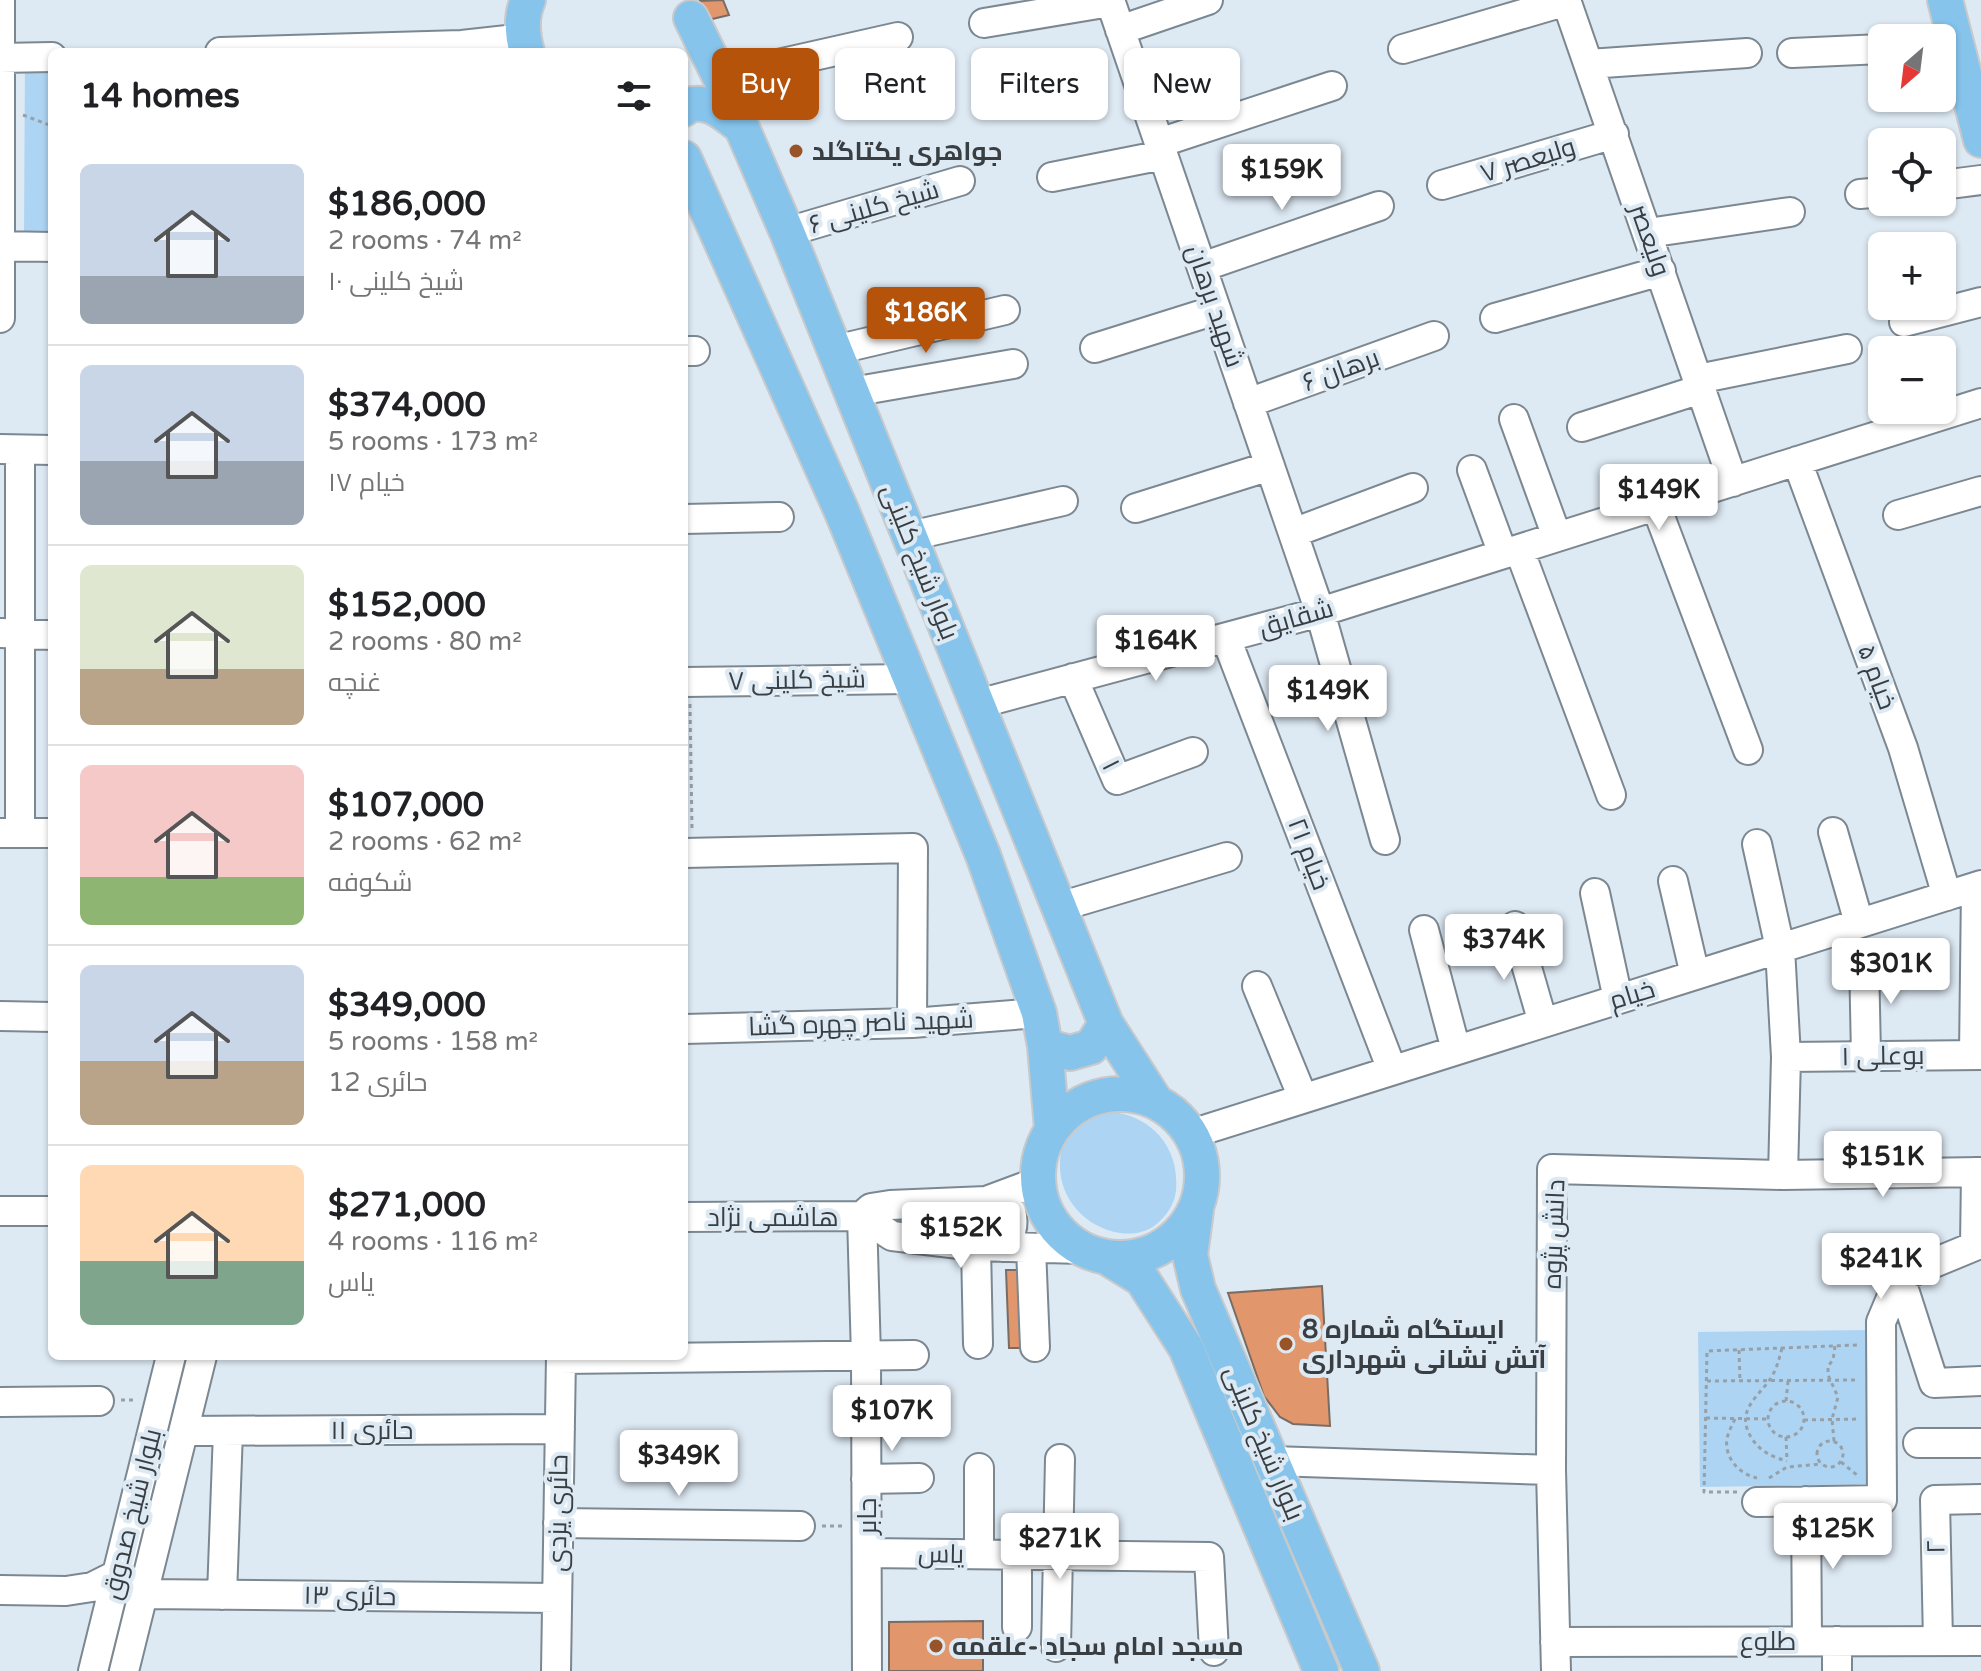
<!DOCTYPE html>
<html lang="en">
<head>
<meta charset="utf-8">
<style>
  body { margin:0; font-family:"Varela Round",Cairo,sans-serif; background:#f6f6f6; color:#202124; height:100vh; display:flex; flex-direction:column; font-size:30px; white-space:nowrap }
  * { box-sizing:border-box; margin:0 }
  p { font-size:26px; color:#757577 }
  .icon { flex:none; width:44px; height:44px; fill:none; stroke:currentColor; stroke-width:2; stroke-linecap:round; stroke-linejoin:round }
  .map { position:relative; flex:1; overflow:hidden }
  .panel { position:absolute; left:48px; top:48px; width:640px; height:1312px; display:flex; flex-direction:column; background:#fff; border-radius:12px; box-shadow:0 2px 6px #0004 }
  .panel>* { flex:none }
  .top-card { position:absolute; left:712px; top:48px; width:760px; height:72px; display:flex; gap:16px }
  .needle { width:52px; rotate:208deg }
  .tools { position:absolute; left:1868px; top:24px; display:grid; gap:16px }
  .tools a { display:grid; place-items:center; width:88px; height:88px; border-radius:12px; background:#fff; box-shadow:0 2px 6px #0004; font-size:40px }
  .price { position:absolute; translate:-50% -68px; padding:0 18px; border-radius:8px; background:#fff; color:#222; font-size:26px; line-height:52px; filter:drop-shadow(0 2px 4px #0008) }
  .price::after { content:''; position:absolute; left:50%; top:48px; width:24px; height:18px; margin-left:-12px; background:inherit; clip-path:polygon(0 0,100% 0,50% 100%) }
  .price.current { background:#b45309; color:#fff }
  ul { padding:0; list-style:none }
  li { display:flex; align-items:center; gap:24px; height:200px; padding:0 32px }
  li+li { border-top:2px solid #e0e0e0 }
  li span { display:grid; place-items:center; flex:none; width:224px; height:160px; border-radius:12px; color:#555 }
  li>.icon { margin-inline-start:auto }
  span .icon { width:96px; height:96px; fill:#fffc; stroke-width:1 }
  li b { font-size:34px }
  h2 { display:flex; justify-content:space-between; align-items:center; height:96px; padding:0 32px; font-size:34px }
  .pill { padding:0 28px; border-radius:12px; background:#fff; box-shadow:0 2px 6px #0004; font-size:28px; line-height:72px }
  .pill.current { background:#b45309; color:#fff }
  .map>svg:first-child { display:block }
  .green { fill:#add4f3 }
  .building { fill:#e2966b; stroke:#786c65; stroke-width:2 }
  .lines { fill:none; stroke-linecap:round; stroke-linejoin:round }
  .minor-casing { stroke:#7c8891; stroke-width:32 }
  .major-casing { stroke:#c8c9ca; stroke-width:38 }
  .path { stroke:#97a0a7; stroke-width:3; stroke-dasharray:4 4; stroke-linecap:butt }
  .minor { stroke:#fff; stroke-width:28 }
  .major { stroke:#86c4ec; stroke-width:34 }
  .poi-dot { fill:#985328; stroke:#dde9f3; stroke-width:3 }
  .labels { text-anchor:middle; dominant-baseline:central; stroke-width:8; stroke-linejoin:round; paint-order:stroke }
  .poi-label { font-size:26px; font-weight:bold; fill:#393e42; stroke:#dde9f3; text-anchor:start }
  .street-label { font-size:26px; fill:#393e42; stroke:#dde9f3 }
</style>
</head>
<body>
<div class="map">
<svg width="1981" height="1671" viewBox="0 0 1981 1671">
  <rect width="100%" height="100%" fill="#dde9f3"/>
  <path class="green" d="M 25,64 L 52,65 L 52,235 L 24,235 Z
    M 1098,1111 C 1145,1110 1180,1142 1176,1190 C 1175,1202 1168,1214 1159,1222 C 1149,1232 1134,1235 1120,1233 C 1084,1227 1058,1197 1060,1161 C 1061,1147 1066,1132 1077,1123 C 1083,1118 1091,1114 1098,1111 Z
    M 880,1216 L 996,1216 L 999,1220 L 991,1226 L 876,1225 Z
    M 1872,1330 L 1875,1484 L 1700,1487 L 1698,1332 Z"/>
  <path class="building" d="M 723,0 L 729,15 L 708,20 L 700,1 Z
    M 1006,1270 L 1021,1270 L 1031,1348 L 1009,1348 Z
    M 1322,1286 L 1330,1426 L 1293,1424 L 1280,1417 L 1264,1396 L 1228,1293 Z
    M 983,1621 L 983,1671 L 889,1671 L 889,1622 Z"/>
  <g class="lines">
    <g class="minor-casing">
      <path id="minor" d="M 1110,0 L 1320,612 L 1385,840
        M 1566,0 L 1733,482
        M 984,23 L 1110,2
        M 1120,30 L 1208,0
        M 1403,49 L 1567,1
        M 220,52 L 462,45 L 523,38 L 518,52
        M 1792,53 L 1882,49
        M 0,58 L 52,57
        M 1589,64 L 1747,53
        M 720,77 L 898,37
        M 1159,143 L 1332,86
        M 1052,177 L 1163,155
        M 1442,185 L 1614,134
        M 1942,185 L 1981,180
        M 1860,194 L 1882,192
        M 787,232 L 960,181
        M 1648,233 L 1790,212
        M 0,246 L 52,247
        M 1202,267 L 1379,206
        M 0,318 L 0,0
        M 1495,318 L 1661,271
        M 1904,322 L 1981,302
        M 1095,348 L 1216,310
        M 835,350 L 1005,310
        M 684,351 L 695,351
        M 1698,379 L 1847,349
        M 852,392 L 1013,364
        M 1248,403 L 1434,336
        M 1514,419 L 1557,537
        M 1582,427 L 1701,389
        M 0,449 L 52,450
        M 1797,461 L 1903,748 L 1947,896
        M 1472,470 L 1503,554
        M 1656,506 L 1748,750
        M 1136,508 L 1270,466
        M 1898,515 L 1981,491
        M 684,519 L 779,517
        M 1293,533 L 1413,488
        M 910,536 L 1063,501
        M 1519,549 L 1611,795
        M 1,633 L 52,635
        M 1226,638 L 1392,1070
        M 1073,678 L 1117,780 L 1193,752
        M 684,682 L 909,679
        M 978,704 L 1320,612 L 1981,403
        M 1833,832 L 1859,923
        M 0,833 L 52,833
        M 20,833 L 20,450
        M 1757,844 L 1780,948 L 1786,1057 L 1783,1175
        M 684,853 L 913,848 L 912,1023
        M 1673,881 L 1695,975
        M 1595,893 L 1618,999
        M 1059,907 L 1227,857
        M 1515,926 L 1543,1023
        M 1424,930 L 1456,1050
        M 1864,958 L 1866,1056
        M 1257,986 L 1303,1098
        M 0,1016 L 52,1017
        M 684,1029 L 912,1023 L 1039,1013
        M 1974,1055 L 1976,887
        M 1786,1057 L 1981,1055
        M 1191,1134 L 1981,885
        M 1976,1172 L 1975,1246 L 1900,1277 L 1934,1383 L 1981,1381
        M 986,1201 L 1011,1211 C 1015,1227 1011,1234 1002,1247
        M 0,1211 L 52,1211
        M 862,1216 L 866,1356 L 867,1671
        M 862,1216 L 892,1236 L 976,1246 L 1082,1249
        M 862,1216 L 871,1208 L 890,1205 L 986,1201 L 1037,1182
        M 684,1217 L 862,1216
        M 976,1246 L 978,1344
        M 1031,1248 L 1035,1347
        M 561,1359 L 914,1355
        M 0,1402 L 99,1401
        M 184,1431 L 560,1429
        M 1918,1443 L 1981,1443
        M 1272,1461 L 1551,1470
        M 979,1468 L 979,1554
        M 866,1479 L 919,1478
        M 1806,1501 L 1807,1641
        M 1757,1502 L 1882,1500 L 1881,1322 L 1900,1277
        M 558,1523 L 800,1526
        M 867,1553 L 1209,1557 L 1214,1651
        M 0,1590 L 66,1591 L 92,1587 L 118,1574
        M 143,1594 L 556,1598
        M 222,1595 L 228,1431
        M 1017,1627 L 1017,1555
        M 1837,1641 L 1837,1671
        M 1938,1641 L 1935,1500 L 1981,1499
        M 1555,1642 L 1981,1641
        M 1056,1647 L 1060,1459
        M 93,1671 L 171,1356
        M 124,1671 L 202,1356
        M 556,1671 L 561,1356
        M 1556,1671 L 1551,1470 L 1552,1169 L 1783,1175 L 1981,1172"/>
    </g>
    <g class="major-casing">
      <path id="major" d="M 1945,0 L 1981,140
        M 691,18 L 720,77 L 787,232 L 1106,1024 L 1156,1102
        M 527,52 C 522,35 521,16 528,0
        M 684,109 L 686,105 C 710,100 721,111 739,125
        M 684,158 L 842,512 L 983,855 L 1039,1013 L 1045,1046 L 1052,1128
        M 1045,1046 L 1070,1053 L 1091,1047 L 1106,1024
        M1038 1176a82 82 0 1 1 164 0a82 82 0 1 1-164 0Z
        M 1196,1210 L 1190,1255 L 1198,1289 L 1362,1671
        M 1108,1258 L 1142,1279 L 1186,1348 L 1321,1671"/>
    </g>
    <path class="path" d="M 23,115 L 52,126
      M 690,704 L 692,829
      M 1782,1348 C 1779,1359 1777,1368 1771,1378 C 1758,1397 1735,1411 1751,1437 C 1759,1451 1772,1457 1787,1461
      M 1739,1350 L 1740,1381
      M 1707,1381 L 1859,1380
      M 121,1400 L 137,1400
      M1768 1419a18 18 0 1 1 36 0a18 18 0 1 1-36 0Z
      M 1786,1401 L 1788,1381
      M 1706,1418 L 1766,1419
      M 1735,1419 C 1732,1425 1729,1431 1727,1438 C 1724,1458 1739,1474 1757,1478
      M 1804,1420 L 1860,1419
      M 1786,1437 L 1787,1461
      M1817 1454a13 13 0 1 1 26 0a13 13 0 1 1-26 0Z
      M 1834,1441 L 1832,1419 L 1838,1397 L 1828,1375 L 1828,1366 L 1833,1360 L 1835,1346
      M 1841,1462 L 1857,1475
      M 1769,1478 L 1787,1467 L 1822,1464
      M 1737,1492 L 1704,1492 L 1707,1351 L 1857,1345
      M 822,1526 L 843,1526"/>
    <use href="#minor" class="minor"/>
    <use href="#major" class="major"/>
  </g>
  <g class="poi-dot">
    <circle cx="796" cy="151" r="8"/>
    <circle cx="1286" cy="1344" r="8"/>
    <circle cx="936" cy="1646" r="8"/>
  </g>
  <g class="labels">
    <g class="poi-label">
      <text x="812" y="151">جواهری یکتاگلد</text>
      <text x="1302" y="1329">ایستگاه شماره 8<tspan x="1302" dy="30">آتش نشانی شهرداری</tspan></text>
      <text x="952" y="1646">مسجد امام سجاد -علقمه</text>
    </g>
    <g class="street-label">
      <text transform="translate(1528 160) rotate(-17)">ولیعصر ۷</text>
      <text transform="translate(874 207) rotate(-16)">شیخ کلینی ۶</text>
      <text transform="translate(1650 240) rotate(71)">ولیعصر</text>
      <text transform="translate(1215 306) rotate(71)">شهید برهان</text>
      <text transform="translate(1341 370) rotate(-20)">برهان ۶</text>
      <text transform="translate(920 562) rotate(68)">بلوار شیخ کلینی</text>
      <text transform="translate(1296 618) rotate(-16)">شقایق</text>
      <text transform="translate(1877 677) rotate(70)">خیام ۵</text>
      <text transform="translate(797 680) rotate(-1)">شیخ کلینی ۷</text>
      <text transform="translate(1111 765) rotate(63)">۱</text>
      <text transform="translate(1309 854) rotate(69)">خیام ۲۱</text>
      <text transform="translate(1632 995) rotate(-17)">خیام</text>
      <text transform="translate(861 1023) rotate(-2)">شهید ناصر چهره گشا</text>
      <text transform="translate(1883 1056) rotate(-1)">۱ بوعلی</text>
      <text x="773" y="1217">هاشمی نژاد</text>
      <text transform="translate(1554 1234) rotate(-88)">دانش پژوه</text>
      <text x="372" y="1430">حائری ۱۱</text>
      <text transform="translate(1264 1443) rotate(67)">بلوار شیخ کلینی</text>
      <text transform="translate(558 1513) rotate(-89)">حائری یزدی</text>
      <text transform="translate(132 1514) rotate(-76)">بلوار شیخ صدوق</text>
      <text transform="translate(867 1516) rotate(-90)">جابر</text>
      <text transform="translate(1936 1547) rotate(-91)">۲</text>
      <text transform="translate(941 1554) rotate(1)">یاس</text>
      <text transform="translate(350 1596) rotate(1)">حائری ۱۳</text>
      <text x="1768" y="1641">طلوع</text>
    </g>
  </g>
</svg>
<div class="tools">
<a><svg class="needle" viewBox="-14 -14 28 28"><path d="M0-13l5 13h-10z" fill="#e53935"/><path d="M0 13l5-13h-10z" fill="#757577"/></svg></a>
<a><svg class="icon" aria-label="locate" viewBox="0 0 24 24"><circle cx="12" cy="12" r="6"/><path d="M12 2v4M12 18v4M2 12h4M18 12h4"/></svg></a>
<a>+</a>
<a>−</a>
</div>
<b class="price" style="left:1282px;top:212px">$159K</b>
<b class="price current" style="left:926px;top:355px">$186K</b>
<b class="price" style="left:1659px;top:532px">$149K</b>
<b class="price" style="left:1156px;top:683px">$164K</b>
<b class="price" style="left:1328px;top:733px">$149K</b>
<b class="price" style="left:1504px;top:982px">$374K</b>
<b class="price" style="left:1891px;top:1006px">$301K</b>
<b class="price" style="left:1883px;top:1199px">$151K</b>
<b class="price" style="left:961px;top:1270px">$152K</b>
<b class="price" style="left:1881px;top:1301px">$241K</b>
<b class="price" style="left:892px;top:1453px">$107K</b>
<b class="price" style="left:679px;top:1498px">$349K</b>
<b class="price" style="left:1833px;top:1571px">$125K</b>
<b class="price" style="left:1060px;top:1581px">$271K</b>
<div class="top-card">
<a class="pill current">Buy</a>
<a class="pill">Rent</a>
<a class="pill">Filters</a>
<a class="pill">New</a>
</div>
<section class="panel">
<h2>14 homes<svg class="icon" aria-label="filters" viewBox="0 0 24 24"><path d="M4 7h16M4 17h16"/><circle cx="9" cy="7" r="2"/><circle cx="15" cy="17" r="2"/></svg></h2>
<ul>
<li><span style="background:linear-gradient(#c9d6e8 70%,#9aa5b1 0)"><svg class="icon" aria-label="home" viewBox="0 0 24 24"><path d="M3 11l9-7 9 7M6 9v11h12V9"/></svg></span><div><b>$186,000</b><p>2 rooms · 74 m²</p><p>شیخ کلینی ۱۰</p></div></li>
<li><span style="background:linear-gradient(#c9d6e8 60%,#9aa5b1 0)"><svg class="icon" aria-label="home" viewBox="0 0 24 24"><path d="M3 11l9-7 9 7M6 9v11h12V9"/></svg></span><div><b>$374,000</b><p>5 rooms · 173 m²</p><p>خیام ۱۷</p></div></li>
<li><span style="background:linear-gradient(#dfe7d0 65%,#b9a48a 0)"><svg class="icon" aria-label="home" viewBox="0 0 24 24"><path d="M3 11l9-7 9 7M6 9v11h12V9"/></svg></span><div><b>$152,000</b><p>2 rooms · 80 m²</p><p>غنچه</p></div></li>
<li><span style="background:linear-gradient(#f6c9c9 70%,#8fb573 0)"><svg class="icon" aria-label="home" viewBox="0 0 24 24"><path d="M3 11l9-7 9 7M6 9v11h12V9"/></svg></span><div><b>$107,000</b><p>2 rooms · 62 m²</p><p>شکوفه</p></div></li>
<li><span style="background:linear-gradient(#c9d6e8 60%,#b9a48a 0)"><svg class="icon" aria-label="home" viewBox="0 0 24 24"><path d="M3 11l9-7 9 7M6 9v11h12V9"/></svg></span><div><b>$349,000</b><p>5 rooms · 158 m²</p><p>حائری 12</p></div></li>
<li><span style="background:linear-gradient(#ffd9b3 60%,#7fa58c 0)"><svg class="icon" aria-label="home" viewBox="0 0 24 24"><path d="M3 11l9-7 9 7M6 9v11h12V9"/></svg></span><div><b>$271,000</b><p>4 rooms · 116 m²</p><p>یاس</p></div></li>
</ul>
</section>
</div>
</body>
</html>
